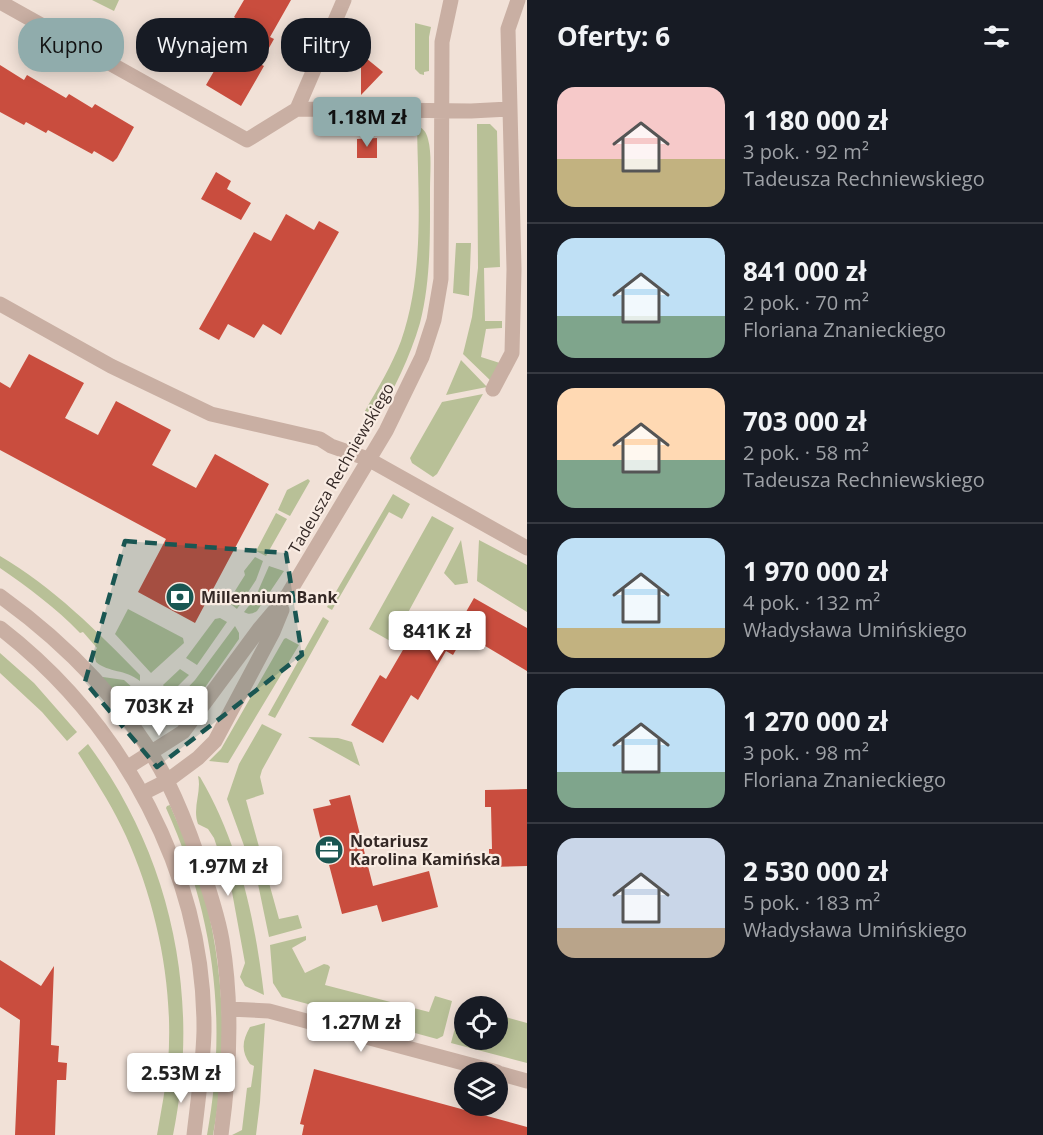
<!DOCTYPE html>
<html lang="pl">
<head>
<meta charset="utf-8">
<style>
  body { margin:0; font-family:"Open Sans",sans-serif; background:#20242c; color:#f1f3f6; height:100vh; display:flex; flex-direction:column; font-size:22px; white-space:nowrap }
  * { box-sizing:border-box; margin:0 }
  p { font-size:20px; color:#9ea1a6 }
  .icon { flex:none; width:33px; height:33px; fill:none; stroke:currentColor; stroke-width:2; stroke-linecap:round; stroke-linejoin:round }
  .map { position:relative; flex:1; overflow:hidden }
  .side { display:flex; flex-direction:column; background:#171b24; width:516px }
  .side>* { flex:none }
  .hud { position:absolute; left:18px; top:18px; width:418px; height:54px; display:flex; gap:12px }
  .tools { position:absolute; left:454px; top:996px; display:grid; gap:12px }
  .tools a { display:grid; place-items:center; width:54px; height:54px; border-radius:50%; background:#171b24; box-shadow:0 3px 15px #0003; font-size:30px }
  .price { position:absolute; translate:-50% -51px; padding:0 14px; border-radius:6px; background:#fff; color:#222; font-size:20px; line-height:39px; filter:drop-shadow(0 2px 3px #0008) }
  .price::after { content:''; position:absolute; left:50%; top:36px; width:18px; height:14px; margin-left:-9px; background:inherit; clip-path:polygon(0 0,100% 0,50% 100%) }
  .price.selected { background:#90acac; color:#111 }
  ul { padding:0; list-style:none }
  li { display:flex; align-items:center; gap:18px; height:150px; padding:0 30px }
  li+li { border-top:2px solid #363941 }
  li span { display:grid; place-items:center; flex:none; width:168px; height:120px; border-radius:18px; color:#555 }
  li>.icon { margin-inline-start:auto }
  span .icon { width:72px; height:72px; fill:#fffc; stroke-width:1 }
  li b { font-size:26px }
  h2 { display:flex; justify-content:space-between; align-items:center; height:72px; padding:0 30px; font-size:26px }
  .pill { padding:0 21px; border-radius:24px; background:#171b24; box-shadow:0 3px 15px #0003; font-size:21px; line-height:54px }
  .pill.selected { background:#90acac; color:#111 }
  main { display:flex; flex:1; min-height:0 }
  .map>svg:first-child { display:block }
  .green { fill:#b8c097 }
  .building { fill:#c94d3e }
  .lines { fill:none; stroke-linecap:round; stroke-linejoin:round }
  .minor { stroke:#c9afa3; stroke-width:15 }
  .marked { fill:#1a5652; fill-opacity:0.2; stroke:#1a5652; stroke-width:4.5; stroke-dasharray:12 8; stroke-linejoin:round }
  .labels { text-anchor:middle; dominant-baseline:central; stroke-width:4.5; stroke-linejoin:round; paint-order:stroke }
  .street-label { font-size:16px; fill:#342825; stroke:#f9ece3 }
  .poi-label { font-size:16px; font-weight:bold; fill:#342825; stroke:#f9ece3; text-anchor:start }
</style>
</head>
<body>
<main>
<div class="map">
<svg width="527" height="1135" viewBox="0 0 527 1135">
  <rect width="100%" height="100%" fill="#f1e1d7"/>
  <path class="green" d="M 92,0 L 119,0 L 114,11 Z
    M 415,23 L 431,27 L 429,37 L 429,71 L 424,72 L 424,75 L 420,74 L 415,69 Z
    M 477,124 L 490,124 L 497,131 L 500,267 L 484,268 L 485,321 L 502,321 L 502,328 L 486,329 L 481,357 L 503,364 L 493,383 L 463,354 L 472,317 L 478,268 Z
    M 417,125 C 423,129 426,131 428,139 C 432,154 430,173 430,189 C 430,234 431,280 420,323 C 410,357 394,390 376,420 L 366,416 L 365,411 C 378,388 392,365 401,341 C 425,272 418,196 417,125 Z
    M 456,243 L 471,243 L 469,296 L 453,293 Z
    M 461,360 L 487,387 L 446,395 Z
    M 483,394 L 437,474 L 433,477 L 412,463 L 410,458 L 442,402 Z
    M 308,479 L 310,481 L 290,516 L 278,510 L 287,490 Z
    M 393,494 L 410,504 L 402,519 L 389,512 L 332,610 L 327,607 Z
    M 276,513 L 287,519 L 266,556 L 256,551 Z
    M 432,516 L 454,528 L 392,642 L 369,629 Z
    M 461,540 L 468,583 L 455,585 L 444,573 Z
    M 479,540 L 527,565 L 527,612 L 477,581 Z
    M 0,556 C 53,587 97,631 140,675 L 140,681 C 125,669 109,673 96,662 L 94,652 L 97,648 L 83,632 L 80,633 C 56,608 29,588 0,568 Z
    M 255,557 L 263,561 L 256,580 L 237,609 L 228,602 L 245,575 L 244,571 Z
    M 269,566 L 284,571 L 257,611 C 252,614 249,615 244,612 L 255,598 Z
    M 128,609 L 183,638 L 184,643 L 151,673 L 115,634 Z
    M 323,617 L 329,621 L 275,718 L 268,715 Z
    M 220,618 L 227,622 L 197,665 L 186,658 L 215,619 Z
    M 235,626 L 239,633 L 239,639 L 185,716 L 175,701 L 195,680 Z
    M 286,638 L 299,645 L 228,763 L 209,761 L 221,749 L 284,639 Z
    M 0,653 L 34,683 L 77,732 L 67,741 L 42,712 L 0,673 Z
    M 180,669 L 189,675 L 170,694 L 163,685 Z
    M 103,677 L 124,680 L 134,689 L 121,699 L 102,679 Z
    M 262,724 L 282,734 L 262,770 L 260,777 L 264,794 L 246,800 L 279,919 L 298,915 L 302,928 L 269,937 L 258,884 L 227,799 L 239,764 Z
    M 308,737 L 338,738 L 352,742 L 360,766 Z
    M 88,744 C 172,857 201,998 173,1135 L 157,1135 C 161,1111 166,1087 168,1063 C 174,987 157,905 126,836 C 113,807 95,780 78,753 Z
    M 198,776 L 200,777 C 239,843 255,919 264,995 L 245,986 L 240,977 L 245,963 L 232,892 L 214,838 L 208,829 L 198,824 C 192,807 202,792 198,776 Z
    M 170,805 C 181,831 193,856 201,882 C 224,964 229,1051 213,1135 L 207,1135 C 228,1020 214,914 166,808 L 167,806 Z
    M 306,936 L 306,940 L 292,948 L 305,973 L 324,964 L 328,965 L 330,967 L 325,985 L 429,1012 L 435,996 L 452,1001 L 443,1036 L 437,1039 L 282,997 L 273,983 L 270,945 Z
    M 461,1005 L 467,1006 L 465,1006 L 465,1040 L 498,1040 L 498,1015 L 527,1023 L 527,1063 L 451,1043 Z
    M 265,1023 L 260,1102 L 256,1135 L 232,1135 L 242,1130 L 247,1088 L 251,1087 L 254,1066 L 250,1064 C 241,1051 242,1041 250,1027 Z"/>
  <path class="building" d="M 244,0 L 291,0 L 270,37 L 274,39 L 260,64 L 264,66 L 241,106 L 206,85 L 217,66 L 213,64 L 238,20 L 234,17 Z
    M 361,54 L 383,72 L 361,95 Z
    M 0,65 L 24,80 L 27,75 L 66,98 L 69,94 L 92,108 L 95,104 L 134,127 L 117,158 L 113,162 L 94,151 L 92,154 L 48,130 L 46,133 L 26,122 L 24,125 L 0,112 Z
    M 377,138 L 377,158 L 357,158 L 357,139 Z
    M 216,172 L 231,181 L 227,189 L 251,203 L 241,220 L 201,199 Z
    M 286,214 L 314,230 L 319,221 L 339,232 L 281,335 L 263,324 L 254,338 L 228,324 L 219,340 L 199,329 L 254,232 L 271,241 Z
    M 29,354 L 84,383 L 65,418 L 98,435 L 116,401 L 171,430 L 152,465 L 196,488 L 215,454 L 269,484 L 195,623 L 138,592 L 166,539 L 0,450 L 0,382 L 10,388 Z
    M 474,598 L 527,628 L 527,671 L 465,634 L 453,655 L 446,651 L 418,700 L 411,695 L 383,743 L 351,725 L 380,675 L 386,679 L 414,631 L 421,635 L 433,616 L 442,621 L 446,616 L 459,624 Z
    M 527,789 L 527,866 L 489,867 L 489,849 L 492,849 L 491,807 L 485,807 L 485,790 Z
    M 350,795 L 373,886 L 429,871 L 438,907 L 382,922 L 377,905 L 342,914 L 328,861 L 326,861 L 313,809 L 331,805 L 329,800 Z
    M 0,960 L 41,986 L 54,966 L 51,1045 L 59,1046 L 58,1062 L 67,1063 L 66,1080 L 57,1080 L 55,1135 L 15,1135 L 20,1020 L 0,1007 Z
    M 314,1069 L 527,1127 L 527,1135 L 302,1135 L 304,1125 L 300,1124 Z"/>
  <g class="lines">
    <path class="minor" d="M 0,2 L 247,140 L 297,109 L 471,111 L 509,109
      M 297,109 L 344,0
      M 0,304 L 111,366 L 211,414 L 320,439 L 331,446 L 368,459 L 527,548
      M 493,389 L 512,353 L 514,269 L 508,29 L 518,0
      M 0,596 C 67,644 129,707 167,781 C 179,805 189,831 198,857 C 207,883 217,912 222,940 C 233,1005 230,1070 221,1135
      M 0,628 C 123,723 205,874 204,1031 C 203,1066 198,1100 194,1135
      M 128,767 L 183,732 L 260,628 L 287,596 L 386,431 L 422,357 L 434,320 L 441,279 L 442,42 L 451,0
      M 143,793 L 167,781 L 198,758 L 215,741 L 273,632 L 282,610
      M 229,1009 L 269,1011 L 497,1072
      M 498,1073 L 527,1081"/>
  </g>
  <path class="marked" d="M 125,541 L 286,553 L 302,655 L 157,767 L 85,682 Z"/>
  <defs>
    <g id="bank-disc" transform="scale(1.5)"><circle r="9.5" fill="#1a5652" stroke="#f9ece3"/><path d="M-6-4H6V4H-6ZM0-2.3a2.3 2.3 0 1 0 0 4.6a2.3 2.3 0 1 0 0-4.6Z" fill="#fff"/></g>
    <g id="office-disc" transform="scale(1.5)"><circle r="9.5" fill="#1a5652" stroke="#f9ece3"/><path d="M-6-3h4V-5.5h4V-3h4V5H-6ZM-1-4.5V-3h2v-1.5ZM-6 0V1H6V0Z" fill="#fff"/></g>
  </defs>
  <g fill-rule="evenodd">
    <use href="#bank-disc" x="180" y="597"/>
    <use href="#office-disc" x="329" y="850"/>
  </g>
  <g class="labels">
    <g class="street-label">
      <text transform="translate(341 468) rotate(-60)">Tadeusza Rechniewskiego</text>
    </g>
    <g class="poi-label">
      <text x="201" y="597">Millennium Bank</text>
      <text x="350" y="841">Notariusz<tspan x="350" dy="18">Karolina Kamińska</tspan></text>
    </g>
  </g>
</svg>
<div class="tools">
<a><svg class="icon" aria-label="locate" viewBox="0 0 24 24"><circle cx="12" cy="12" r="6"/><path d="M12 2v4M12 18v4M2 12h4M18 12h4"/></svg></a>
<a><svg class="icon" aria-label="layers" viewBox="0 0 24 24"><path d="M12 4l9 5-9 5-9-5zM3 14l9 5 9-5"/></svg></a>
</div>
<b class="price selected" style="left:367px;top:148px">1.18M zł</b>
<b class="price" style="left:437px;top:662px">841K zł</b>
<b class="price" style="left:159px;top:737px">703K zł</b>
<b class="price" style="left:228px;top:897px">1.97M zł</b>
<b class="price" style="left:361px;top:1053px">1.27M zł</b>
<b class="price" style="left:181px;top:1104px">2.53M zł</b>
<div class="hud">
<a class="pill selected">Kupno</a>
<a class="pill">Wynajem</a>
<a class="pill">Filtry</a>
</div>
</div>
<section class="side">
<h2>Oferty: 6<svg class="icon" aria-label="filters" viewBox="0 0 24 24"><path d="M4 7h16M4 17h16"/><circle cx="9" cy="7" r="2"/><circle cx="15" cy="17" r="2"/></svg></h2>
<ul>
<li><span style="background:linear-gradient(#f6c9c9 60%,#c2b280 0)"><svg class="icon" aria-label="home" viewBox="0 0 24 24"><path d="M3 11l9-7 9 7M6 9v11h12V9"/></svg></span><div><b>1 180 000 zł</b><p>3 pok. · 92 m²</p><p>Tadeusza Rechniewskiego</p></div></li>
<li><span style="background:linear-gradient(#bfe0f5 65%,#7fa58c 0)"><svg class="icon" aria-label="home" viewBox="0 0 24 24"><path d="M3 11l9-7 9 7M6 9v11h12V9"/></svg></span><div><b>841 000 zł</b><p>2 pok. · 70 m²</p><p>Floriana Znanieckiego</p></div></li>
<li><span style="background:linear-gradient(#ffd9b3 60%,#7fa58c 0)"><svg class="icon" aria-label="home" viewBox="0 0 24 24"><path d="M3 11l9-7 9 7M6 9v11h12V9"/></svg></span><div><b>703 000 zł</b><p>2 pok. · 58 m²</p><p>Tadeusza Rechniewskiego</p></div></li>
<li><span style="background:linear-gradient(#bfe0f5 75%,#c2b280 0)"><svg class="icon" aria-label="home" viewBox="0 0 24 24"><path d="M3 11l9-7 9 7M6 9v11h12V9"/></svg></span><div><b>1 970 000 zł</b><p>4 pok. · 132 m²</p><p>Władysława Umińskiego</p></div></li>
<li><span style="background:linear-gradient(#bfe0f5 70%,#7fa58c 0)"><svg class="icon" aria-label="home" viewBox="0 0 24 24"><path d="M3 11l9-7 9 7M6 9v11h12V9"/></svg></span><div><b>1 270 000 zł</b><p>3 pok. · 98 m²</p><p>Floriana Znanieckiego</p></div></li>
<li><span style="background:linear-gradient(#c9d6e8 75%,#b9a48a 0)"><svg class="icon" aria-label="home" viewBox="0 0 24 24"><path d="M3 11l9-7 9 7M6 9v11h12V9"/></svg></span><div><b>2 530 000 zł</b><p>5 pok. · 183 m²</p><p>Władysława Umińskiego</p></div></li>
</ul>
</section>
</main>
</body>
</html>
